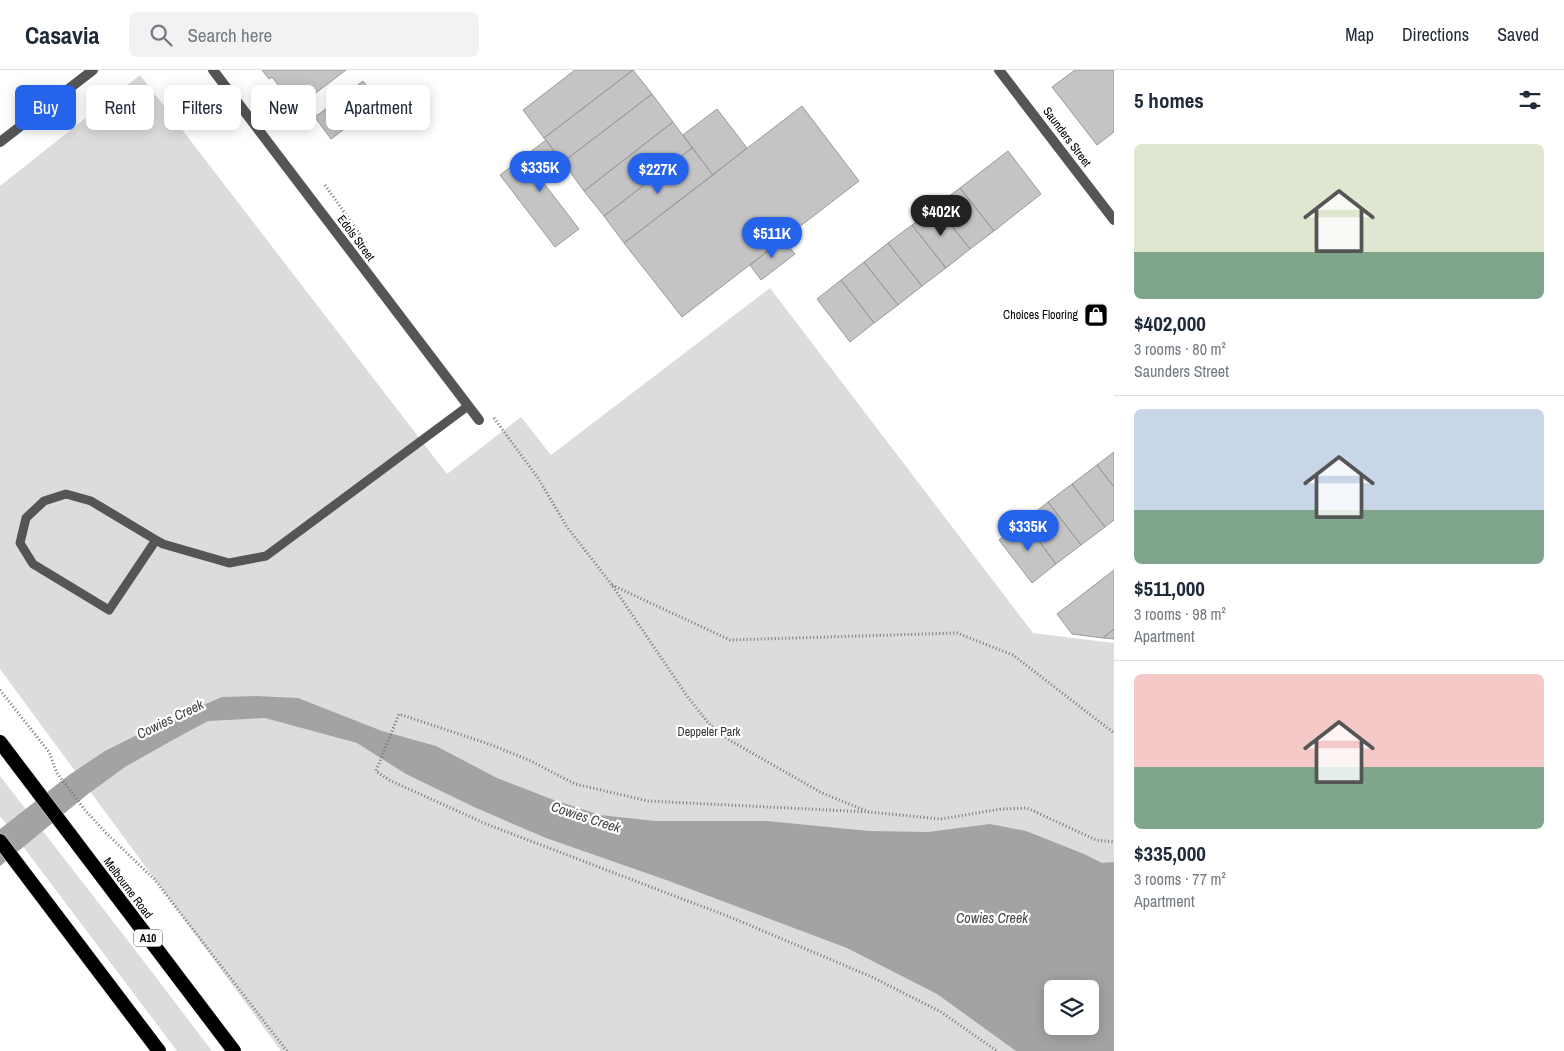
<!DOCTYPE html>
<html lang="en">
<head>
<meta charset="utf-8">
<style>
  body { margin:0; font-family:"Archivo Narrow",sans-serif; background:#f2f2f3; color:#1f2937; height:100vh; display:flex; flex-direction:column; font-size:19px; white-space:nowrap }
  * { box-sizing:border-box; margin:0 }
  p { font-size:16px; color:#747a83 }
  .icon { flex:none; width:28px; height:28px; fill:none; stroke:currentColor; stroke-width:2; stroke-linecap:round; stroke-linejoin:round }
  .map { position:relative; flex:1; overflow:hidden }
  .details { display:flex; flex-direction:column; background:#fff; width:450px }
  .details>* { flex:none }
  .banner { position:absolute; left:15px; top:15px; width:475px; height:45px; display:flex; gap:10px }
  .controls { position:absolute; left:1044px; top:910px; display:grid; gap:10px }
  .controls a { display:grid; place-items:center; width:55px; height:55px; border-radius:8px; background:#fff; box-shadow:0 2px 12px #0003; font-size:25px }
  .price { position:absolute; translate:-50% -42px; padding:0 11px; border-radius:18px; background:#2563eb; color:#fff; font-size:16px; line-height:32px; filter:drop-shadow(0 1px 2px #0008) }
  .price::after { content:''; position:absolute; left:50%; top:30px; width:15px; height:11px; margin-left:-8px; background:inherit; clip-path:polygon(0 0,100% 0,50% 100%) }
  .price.active { background:#222; color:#fff }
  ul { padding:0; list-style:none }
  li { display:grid; align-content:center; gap:10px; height:265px; padding:0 20px }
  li+li { border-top:1px solid #e0e1e3 }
  li span { display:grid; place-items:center; height:155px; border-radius:8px; color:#555 }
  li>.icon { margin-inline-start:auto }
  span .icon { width:90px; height:90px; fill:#fffc; stroke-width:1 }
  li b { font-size:21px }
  h2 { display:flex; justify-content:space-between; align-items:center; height:60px; padding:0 20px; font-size:21px }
  .chip { padding:0 18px; border-radius:8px; background:#fff; box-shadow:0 2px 12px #0003; font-size:18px; line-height:45px }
  .chip.active { background:#2563eb; color:#fff }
  header { display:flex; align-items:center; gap:30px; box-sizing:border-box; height:70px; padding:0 25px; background:#fff; border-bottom:1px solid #e0e1e3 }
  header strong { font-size:24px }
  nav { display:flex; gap:28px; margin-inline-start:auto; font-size:18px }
  .search { width:350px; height:45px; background:#f2f2f3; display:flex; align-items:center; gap:12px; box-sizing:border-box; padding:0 18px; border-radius:8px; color:#747a83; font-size:19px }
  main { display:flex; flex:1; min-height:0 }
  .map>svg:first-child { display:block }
  .green { fill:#dcdcdc; fill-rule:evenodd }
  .water { fill:#a3a3a3; fill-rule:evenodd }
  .building { fill:#c4c4c4; stroke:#999 }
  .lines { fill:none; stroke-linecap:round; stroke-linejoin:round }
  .trunk-casing { stroke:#dbdbdb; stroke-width:15 }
  .path { stroke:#777; stroke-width:3; stroke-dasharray:1 2.5; stroke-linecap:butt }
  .service { stroke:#555; stroke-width:9 }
  .minor { stroke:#555; stroke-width:10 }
  .trunk { stroke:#000; stroke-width:14 }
  .labels { text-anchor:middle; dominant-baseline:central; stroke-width:4.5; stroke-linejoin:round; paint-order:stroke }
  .shield { fill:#fff; stroke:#4c4c4c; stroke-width:1 }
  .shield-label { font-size:11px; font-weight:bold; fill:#000 }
  .street-label { font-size:12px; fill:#000; stroke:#fff }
  .poi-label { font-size:12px; fill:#000; stroke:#fff; text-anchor:end }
  .park-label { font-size:12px; fill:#333; stroke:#fff }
  .water-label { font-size:14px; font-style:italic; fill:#444; stroke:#fff }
</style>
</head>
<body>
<header>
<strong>Casavia</strong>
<div class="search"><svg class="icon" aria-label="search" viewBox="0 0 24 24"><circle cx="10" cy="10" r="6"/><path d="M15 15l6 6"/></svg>Search here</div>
<nav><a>Map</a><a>Directions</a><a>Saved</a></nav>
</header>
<main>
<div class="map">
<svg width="1114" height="981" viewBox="0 0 1114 981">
  <rect width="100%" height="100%" fill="#fff"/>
  <path class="green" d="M 140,5 L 447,404 L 521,347 L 551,385 L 770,218 L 1033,563 L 1114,573 L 1114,981 L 281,981 L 0,599 L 0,116 ZM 1052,919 L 1090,919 L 1090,956 L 1052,956 Z
    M 0,706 L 129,872 L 212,981 L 177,981 L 0,746 Z"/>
  <path class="water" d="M 256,626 L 298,628 L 382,661 L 436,676 L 497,708 L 551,729 L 600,745 L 655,751 L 767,751 L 869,761 L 928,762 L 990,754 L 1026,761 L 1084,784 L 1102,793 L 1114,792 L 1114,981 L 1016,981 L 937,924 L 847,878 L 669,811 L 546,768 L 474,737 L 406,704 L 357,673 L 265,648 L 208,651 L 171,671 L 125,697 L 88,724 L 0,796 L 0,759 L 69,705 L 105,681 L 159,654 L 222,627 ZM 1052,919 L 1090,919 L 1090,956 L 1052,956 Z"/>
  <path class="building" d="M 262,0 L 346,0 L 296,38 L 272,7 L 269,9 Z
    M 575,0 L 633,0 L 544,68 L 523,40 Z
    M 633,0 L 652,24 L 563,92 L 544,68 Z
    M 1075,0 L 1114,0 L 1114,62 L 1097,75 L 1052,17 Z
    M 363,11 L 379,33 L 331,69 L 315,47 Z
    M 652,24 L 673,52 L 584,121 L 563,92 Z
    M 802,36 L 859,111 L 682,247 L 624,173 Z
    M 717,39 L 747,78 L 713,105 L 683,65 Z
    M 673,52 L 692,78 L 604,146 L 584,121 Z
    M 546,70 L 561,90 L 539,107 L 579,159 L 555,177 L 500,105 Z
    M 692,78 L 713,105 L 624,173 L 604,146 Z
    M 1008,81 L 1041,124 L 994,161 L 960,118 Z
    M 960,118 L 994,161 L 970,179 L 936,136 Z
    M 936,136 L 970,179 L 946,198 L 912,155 Z
    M 912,155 L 946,198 L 922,216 L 888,173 Z
    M 783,169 L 795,184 L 761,210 L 750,195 Z
    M 888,173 L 922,216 L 898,235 L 864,192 Z
    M 864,192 L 898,235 L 874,253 L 841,210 Z
    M 841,210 L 874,253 L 850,272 L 817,229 Z
    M 1114,382 L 1114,417 L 1097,395 Z
    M 1097,395 L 1114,417 L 1114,450 L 1105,457 L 1072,414 Z
    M 1072,414 L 1105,457 L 1081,475 L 1048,432 Z
    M 1048,432 L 1081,475 L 1056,494 L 1024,451 Z
    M 1024,451 L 1056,494 L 1032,513 L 999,470 Z
    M 1114,500 L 1114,559 L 1103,568 L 1072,564 L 1057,544 Z
    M 1114,559 L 1114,569 L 1103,568 Z"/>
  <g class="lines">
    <g class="trunk-casing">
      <path id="trunk" d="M 0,672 L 234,981
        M 0,771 L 159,981"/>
    </g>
    <path class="path" d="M 325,115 L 366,173
      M 494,348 L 538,408 L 567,457 L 612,515 L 687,626 L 710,655 L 731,671 L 822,723 L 869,742 L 941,749 L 1001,739 L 1027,738 L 1096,770 L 1114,772
      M 612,515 L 730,570 L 957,563 L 1013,585 L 1114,663
      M 0,620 L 49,682 L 57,703 L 85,740 L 106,763 L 154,809 L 287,981
      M 869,742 L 648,731 L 575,714 L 531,691 L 489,674 L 399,644 L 376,701 L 389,710 L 486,754 L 735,849 L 872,907 L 941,942 L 997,981"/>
    <path class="service" d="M 156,470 L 109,540 L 33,494 L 20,473 L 26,448 L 44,431 L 66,424 L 91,431 L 156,470 L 163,474 L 229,493 L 266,486 L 468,336"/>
    <path class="minor" d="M 213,0 L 479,350
      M 999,0 L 1114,150
      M 0,72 L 93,0"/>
    <use href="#trunk" class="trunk"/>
  </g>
  <defs>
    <g id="shop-square" transform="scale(1.25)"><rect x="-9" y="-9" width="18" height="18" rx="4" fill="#000" stroke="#fff"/><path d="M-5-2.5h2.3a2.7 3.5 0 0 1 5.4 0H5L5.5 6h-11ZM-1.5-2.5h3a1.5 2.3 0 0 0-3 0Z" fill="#fff"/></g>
  </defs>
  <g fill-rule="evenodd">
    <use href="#shop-square" x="1096" y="245"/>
  </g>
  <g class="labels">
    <rect class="shield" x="134" y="859.5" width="28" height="17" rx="4"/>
    <g class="shield-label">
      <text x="148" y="868">A10</text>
    </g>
    <g class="street-label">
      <text transform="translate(1067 67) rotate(53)">Saunders Street</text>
      <text transform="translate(356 168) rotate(53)">Edols Street</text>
      <text transform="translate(128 818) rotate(53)">Melbourne Road</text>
    </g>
    <g class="poi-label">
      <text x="1078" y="245">Choices Flooring</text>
    </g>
    <g class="park-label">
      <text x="709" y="662">Deppeler Park</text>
    </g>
    <g class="water-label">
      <text transform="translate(170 649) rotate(-26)">Cowies Creek</text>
      <text transform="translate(586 747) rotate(18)">Cowies Creek</text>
      <text x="992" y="848">Cowies Creek</text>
    </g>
  </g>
</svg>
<div class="controls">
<a><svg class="icon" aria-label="layers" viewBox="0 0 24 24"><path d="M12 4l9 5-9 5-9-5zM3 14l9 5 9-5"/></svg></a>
</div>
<b class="price" style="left:540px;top:123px">$335K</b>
<b class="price" style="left:658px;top:125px">$227K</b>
<b class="price active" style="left:941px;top:167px">$402K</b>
<b class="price" style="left:772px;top:189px">$511K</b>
<b class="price" style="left:1028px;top:482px">$335K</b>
<div class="banner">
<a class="chip active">Buy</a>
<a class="chip">Rent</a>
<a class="chip">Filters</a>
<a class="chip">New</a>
<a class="chip">Apartment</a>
</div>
</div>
<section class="details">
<h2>5 homes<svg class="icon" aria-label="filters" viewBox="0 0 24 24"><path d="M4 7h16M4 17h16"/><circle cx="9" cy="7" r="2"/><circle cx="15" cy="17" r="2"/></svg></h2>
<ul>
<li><span style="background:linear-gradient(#dfe7d0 70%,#7fa58c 0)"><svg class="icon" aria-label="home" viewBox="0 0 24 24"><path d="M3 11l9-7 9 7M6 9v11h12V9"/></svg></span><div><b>$402,000</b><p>3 rooms · 80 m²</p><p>Saunders Street</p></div></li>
<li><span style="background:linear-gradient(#c9d6e8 65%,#7fa58c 0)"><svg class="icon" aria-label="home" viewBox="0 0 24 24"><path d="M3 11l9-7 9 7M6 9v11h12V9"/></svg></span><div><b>$511,000</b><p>3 rooms · 98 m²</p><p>Apartment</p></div></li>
<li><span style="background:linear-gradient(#f6c9c9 60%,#7fa58c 0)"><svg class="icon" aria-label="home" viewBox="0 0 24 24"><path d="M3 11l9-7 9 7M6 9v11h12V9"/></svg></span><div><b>$335,000</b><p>3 rooms · 77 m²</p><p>Apartment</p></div></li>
</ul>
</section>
</main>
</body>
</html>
